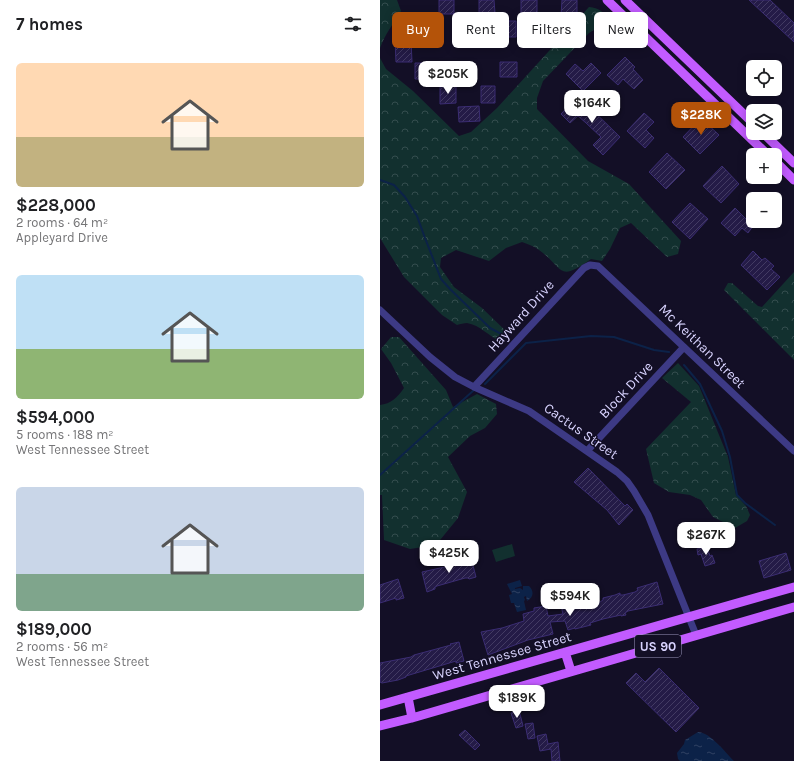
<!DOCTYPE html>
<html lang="en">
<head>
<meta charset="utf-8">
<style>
  body { margin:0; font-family:Karla,sans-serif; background:#f6f6f6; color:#202124; height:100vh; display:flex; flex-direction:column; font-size:15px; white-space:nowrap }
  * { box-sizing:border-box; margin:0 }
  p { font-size:13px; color:#757577 }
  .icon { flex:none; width:22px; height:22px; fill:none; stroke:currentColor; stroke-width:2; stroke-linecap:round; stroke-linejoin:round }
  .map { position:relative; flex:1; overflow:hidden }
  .sheet { display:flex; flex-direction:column; background:#fff; width:380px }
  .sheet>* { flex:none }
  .guide { position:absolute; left:12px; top:12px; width:342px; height:36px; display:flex; gap:8px }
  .tools { position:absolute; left:366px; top:60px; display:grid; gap:8px }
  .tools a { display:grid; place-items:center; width:36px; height:36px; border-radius:6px; background:#fff; box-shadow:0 2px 10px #0003; font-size:20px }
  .price { position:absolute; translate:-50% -34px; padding:0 9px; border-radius:8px; background:#fff; color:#222; font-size:13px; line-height:26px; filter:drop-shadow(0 1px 2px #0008) }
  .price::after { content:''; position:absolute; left:50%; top:24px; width:12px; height:9px; margin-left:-6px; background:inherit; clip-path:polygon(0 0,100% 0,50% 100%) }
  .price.active { background:#b45309; color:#fff }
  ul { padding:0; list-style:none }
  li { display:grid; align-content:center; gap:8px; height:212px; padding:0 16px }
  li span { display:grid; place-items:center; height:124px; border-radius:6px; color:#555 }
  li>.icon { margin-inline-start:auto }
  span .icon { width:72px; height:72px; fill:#fffc; stroke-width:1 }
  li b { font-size:17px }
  h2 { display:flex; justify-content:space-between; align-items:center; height:48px; padding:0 16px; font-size:17px }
  .tag { padding:0 14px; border-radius:6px; background:#fff; box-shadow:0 2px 10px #0003; font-size:14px; line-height:36px }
  .tag.active { background:#b45309; color:#fff }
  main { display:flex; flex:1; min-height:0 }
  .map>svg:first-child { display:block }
  .grass { fill:#12302f }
  .forest { fill:url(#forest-crowns) }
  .water { fill:url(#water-ripples) }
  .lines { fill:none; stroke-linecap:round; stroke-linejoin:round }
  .stream { stroke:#0c2248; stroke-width:2 }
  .building { fill:url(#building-hatch); stroke:#3b2d73 }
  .minor { stroke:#3d3a85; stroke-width:7 }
  .major { stroke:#c25bff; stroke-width:9 }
  .labels { text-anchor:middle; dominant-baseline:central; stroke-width:3; stroke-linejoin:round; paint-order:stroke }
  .shield { fill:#130f26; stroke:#9e99be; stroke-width:1 }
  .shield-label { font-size:13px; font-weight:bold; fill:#d9d4ff }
  .street-label { font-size:14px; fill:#d9d4ff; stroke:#130f26 }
</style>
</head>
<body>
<main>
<section class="sheet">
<h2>7 homes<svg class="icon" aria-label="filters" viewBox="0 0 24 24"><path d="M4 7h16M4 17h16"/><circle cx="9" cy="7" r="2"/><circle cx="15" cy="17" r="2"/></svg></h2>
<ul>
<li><span style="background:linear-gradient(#ffd9b3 60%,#c2b280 0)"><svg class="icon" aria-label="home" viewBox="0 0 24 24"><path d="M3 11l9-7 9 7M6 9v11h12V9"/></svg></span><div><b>$228,000</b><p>2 rooms · 64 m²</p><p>Appleyard Drive</p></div></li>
<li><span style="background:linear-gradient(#bfe0f5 60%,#8fb573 0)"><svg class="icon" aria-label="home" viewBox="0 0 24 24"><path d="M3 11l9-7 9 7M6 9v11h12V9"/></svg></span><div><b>$594,000</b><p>5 rooms · 188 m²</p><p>West Tennessee Street</p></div></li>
<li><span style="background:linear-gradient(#c9d6e8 70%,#7fa58c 0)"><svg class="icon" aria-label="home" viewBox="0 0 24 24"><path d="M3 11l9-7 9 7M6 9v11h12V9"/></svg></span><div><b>$189,000</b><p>2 rooms · 56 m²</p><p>West Tennessee Street</p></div></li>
</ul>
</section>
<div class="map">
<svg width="414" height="761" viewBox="0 0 414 761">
  <defs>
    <pattern id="forest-crowns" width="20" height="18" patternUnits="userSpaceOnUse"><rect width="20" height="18" fill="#12302f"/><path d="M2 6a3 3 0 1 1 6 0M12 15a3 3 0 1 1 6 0" fill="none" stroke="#344d4e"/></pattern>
    <pattern id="water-ripples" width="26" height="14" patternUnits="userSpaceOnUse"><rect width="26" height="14" fill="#0c2248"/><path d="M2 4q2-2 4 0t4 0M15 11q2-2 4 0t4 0" fill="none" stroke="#2f4163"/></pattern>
    <pattern id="building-hatch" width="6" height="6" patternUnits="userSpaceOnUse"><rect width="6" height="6" fill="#241b47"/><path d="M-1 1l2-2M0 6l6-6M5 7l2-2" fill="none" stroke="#433b63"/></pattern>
  </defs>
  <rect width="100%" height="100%" fill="#130f26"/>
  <path class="grass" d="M 132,544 L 135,556 L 116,562 L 112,550 Z"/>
  <path class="forest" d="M 0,0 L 17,0 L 21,11 C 14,23 5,34 0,48 Z
    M 209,7 C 219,8 223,11 228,19 L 226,24 L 220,26 L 209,33 L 163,81 L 157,98 L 157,109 L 208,161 L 249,184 L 301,241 L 298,254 L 287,257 L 251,223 L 240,228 L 230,249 L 222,261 L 211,259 C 177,283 185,269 159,250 C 154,246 147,244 142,242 L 126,248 L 109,261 L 76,250 L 61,258 L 60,267 L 74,287 L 102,308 L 129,334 L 121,342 C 110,337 100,325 87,323 C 84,323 80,324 77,325 L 62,315 L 24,277 L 0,238 L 0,58 L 6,69 L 33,91 L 79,136 L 91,132 L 117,108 Z
    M 414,272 L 414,360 L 344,290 L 348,283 L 352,283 L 378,306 L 382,307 Z
    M 11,337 L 19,337 L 66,390 L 73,407 L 97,394 L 116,404 L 117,414 L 105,428 L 90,436 L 68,457 L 87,492 L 78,518 L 56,545 L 30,549 L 4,540 L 2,495 L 0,495 L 0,405 C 11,404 18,397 24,388 L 11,363 L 1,349 Z
    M 298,363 L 319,386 L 348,457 L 356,495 L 366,506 L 370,515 L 367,521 L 355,528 L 333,517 L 321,500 L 310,495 L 289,492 L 274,483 L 266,449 L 311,402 L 282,378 Z"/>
  <path class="water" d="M 140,580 L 142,586 L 135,588 L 135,589 L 140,588 L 143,590 L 143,586 L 149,586 C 154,591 154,597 147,601 L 146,596 L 144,597 L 145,600 L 144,601 L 146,610 L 137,612 L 134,603 L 131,603 L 129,595 L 132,594 L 127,584 Z
    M 318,732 C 330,732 345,752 354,761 L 300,761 L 298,759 L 297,753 L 304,744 L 305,740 Z"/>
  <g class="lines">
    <path class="stream" d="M 0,180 L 14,185 L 25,197 L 37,216 L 45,238 L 61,279 L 70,289 L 110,328 L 127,337
      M 304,365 L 320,384 L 342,431 L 350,457 L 357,495 L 365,503 L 395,525
      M 105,384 L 146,343 L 211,336 L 234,337 L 274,350 L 289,352
      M 0,475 L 94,390"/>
  </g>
  <path class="building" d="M 59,0 L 74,0 L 74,14 L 59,14 Z
    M 99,0 L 114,0 L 115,13 L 99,13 Z
    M 141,0 L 157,0 L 157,17 L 141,17 Z
    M 182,0 L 197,0 L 197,16 L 181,16 Z
    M 369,0 L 390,0 L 414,23 L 414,42 Z
    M 119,21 L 136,21 L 136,37 L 119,37 Z
    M 34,23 L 51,23 L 51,38 L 35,38 Z
    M 15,40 L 31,40 L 32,62 L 16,62 Z
    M 245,57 L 255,67 L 253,69 L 263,80 L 254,89 L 243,79 L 238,85 L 227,75 Z
    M 120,62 L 137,62 L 137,77 L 120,77 Z
    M 35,63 L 52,63 L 52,79 L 35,79 Z
    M 211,63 L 221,73 L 203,91 L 186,74 L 195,64 L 203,71 Z
    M 76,86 L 76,103 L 60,104 L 60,87 Z
    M 101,86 L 115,86 L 115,103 L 101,103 Z
    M 198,96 L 240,137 L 223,155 L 213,145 L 221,137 L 206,123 L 198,116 L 190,123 L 181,114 Z
    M 99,106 L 100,121 L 79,122 L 78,107 Z
    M 264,113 L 274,122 L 266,130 L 274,138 L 265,148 L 247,131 Z
    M 321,118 L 339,135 L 320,154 L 303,137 Z
    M 287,153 L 305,170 L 286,189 L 269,172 Z
    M 342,166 L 359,184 L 341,203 L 323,186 Z
    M 310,203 L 328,219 L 310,239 L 292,222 Z
    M 355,208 L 373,226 L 368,233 L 362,228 L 355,236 L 341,223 Z
    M 373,251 L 382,260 L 385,258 L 394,266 L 391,269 L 400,277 L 387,290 L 361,265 Z
    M 208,468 L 245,506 L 247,504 L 253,510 L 239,525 L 227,510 L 194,482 Z
    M 327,547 L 330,556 L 332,555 L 335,563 L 325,566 L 321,554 L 318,555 L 317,549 Z
    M 406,553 L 411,570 L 384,578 L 379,561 Z
    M 91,558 L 96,577 L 89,579 L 88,578 L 85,578 L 57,586 L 55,587 L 55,589 L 47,592 L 42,572 L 69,566 Z
    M 18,579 L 24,598 L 16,600 L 16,598 L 0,603 L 0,585 Z
    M 277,582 L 283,604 L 248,611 L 245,613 L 246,615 L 241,616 L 241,615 L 223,619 L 210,623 L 211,625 L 195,629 L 195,628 L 188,630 L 185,621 L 170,622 L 173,634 L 148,640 L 108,655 L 101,632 L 122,628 L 144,621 L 143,614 L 154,611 L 154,608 L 166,606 L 168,616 L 183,614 L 178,594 L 191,590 L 195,606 L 205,604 L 205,605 L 208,605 L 220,602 L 223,600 L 223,598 L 235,595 L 240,593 L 240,595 L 243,595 L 255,592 L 258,590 L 257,588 Z
    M 79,642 L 84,661 L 76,663 L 76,661 L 26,676 L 26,677 L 18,680 L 2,683 L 0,682 L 0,663 L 31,657 L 34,655 L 71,645 L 70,644 Z
    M 279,668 L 319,708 L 296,732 L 246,683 L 256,673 L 265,682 Z
    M 139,710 L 143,726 L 136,728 L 131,713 Z
    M 153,723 L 155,738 L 148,739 L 145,724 Z
    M 85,730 L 100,745 L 95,750 L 79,735 Z
    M 166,734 L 168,744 L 178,742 L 180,761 L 172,761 L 171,749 L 160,751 L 157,736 Z"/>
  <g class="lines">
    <path class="minor" d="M 0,310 L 50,357 L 75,377 L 94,387 L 149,411 L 237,472 L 247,481 L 254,491 L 268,515 L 316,635
      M 94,387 L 204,268 L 210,265 L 218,266 L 414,451
      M 207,451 L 304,347"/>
    <path class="major" d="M 227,0 L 388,155
      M 245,0 L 373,123
      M 383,133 L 414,163
      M 395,161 L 414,180
      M 185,652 L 191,671
      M 28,697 L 32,718
      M 0,705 L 414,587
      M 0,726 L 32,718 L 414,607"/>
  </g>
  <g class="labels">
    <rect class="shield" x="255" y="635" width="46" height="22" rx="3"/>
    <g class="shield-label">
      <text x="278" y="646">US 90</text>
    </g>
    <g class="street-label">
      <text transform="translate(141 316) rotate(-48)">Hayward Drive</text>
      <text transform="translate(322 346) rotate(44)">Mc Keithan Street</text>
      <text transform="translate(246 390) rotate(-47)">Block Drive</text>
      <text transform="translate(201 431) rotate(35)">Cactus Street</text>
      <text transform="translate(122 656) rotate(-16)">West Tennessee Street</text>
    </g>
  </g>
</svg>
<div class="tools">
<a><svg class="icon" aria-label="locate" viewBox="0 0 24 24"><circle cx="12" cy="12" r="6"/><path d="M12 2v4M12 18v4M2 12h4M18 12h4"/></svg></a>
<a><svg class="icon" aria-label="layers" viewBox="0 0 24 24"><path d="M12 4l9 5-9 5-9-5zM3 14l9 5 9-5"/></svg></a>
<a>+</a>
<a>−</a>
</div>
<b class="price" style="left:68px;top:95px">$205K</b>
<b class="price" style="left:212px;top:124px">$164K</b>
<b class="price active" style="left:321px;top:136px">$228K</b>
<b class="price" style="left:326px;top:556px">$267K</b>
<b class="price" style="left:69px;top:574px">$425K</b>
<b class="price" style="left:190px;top:617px">$594K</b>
<b class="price" style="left:137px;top:719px">$189K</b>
<div class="guide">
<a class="tag active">Buy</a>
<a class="tag">Rent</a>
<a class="tag">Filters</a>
<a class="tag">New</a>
</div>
</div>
</main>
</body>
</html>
